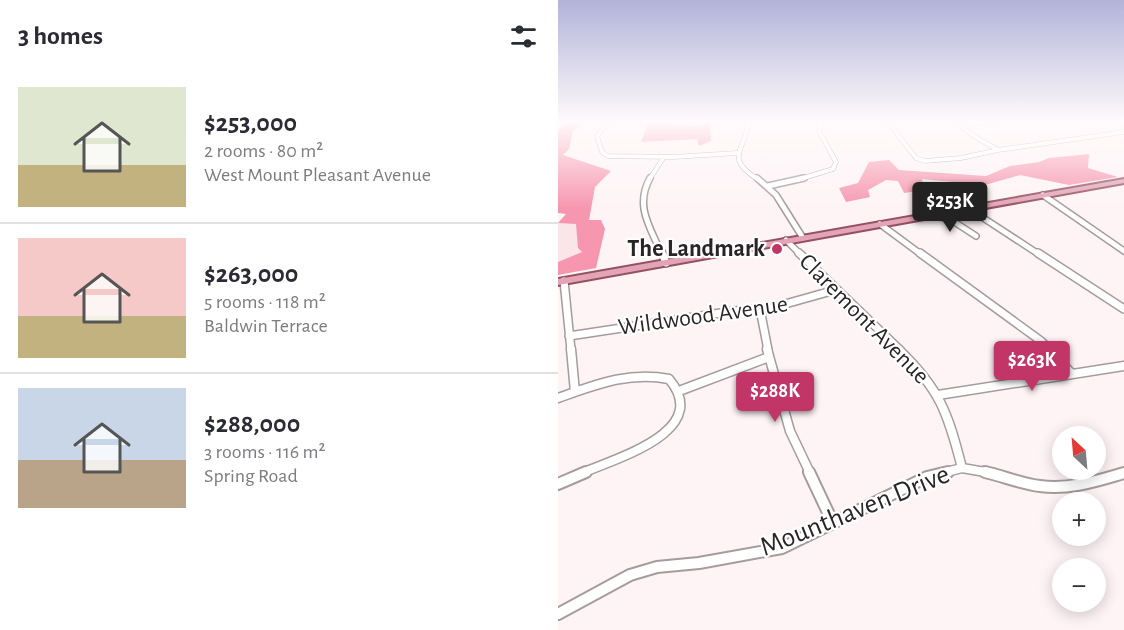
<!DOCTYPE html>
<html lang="en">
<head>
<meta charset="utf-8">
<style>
  body { margin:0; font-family:"Alegreya Sans",sans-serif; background:#f7f7f7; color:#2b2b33; height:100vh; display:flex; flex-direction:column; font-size:22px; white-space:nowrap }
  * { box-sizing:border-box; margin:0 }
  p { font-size:20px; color:#7c7c81 }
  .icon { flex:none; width:33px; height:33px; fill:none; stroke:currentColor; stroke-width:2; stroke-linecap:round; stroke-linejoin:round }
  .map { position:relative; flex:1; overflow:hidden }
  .panel { display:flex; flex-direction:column; background:#fff; width:558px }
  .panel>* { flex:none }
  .needle { width:39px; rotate:334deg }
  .buttons { position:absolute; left:494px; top:426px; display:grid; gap:12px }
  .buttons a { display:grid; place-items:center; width:54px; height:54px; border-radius:50%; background:#fff; box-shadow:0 3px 15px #0003; font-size:30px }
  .price { position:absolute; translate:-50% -51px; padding:0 14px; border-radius:6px; background:#c23567; color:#fff; font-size:20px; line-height:39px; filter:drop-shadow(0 2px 3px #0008) }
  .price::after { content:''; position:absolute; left:50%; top:36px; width:18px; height:14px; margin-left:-9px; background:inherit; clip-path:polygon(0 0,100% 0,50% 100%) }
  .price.current { background:#222; color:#fff }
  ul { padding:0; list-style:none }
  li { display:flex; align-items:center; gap:18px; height:150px; padding:0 18px }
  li+li { border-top:2px solid #e1e1e2 }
  li span { display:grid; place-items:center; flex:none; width:168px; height:120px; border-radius:0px; color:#555 }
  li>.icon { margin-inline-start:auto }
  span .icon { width:72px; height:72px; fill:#fffc; stroke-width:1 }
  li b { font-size:26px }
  h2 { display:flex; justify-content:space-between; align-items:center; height:72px; padding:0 18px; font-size:26px }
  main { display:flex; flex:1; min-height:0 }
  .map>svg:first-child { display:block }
  .built { fill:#fae5e9 }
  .forest { fill:#f697af }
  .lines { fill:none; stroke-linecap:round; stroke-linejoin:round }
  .street-far4-casing { stroke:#a69b9d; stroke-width:5 }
  .street-far3-casing { stroke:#a69b9d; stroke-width:8 }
  .street-far2-casing { stroke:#a69b9d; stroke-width:10 }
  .street-far1-casing { stroke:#a69b9d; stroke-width:11 }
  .street-casing { stroke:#a69b9d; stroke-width:14 }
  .primary-casing { stroke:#955164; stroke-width:4 }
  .street-far4 { stroke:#fff; stroke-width:4 }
  .street-far3 { stroke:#fff; stroke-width:5 }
  .street-far2 { stroke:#fff; stroke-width:7 }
  .street-far1 { stroke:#fff; stroke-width:8 }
  .street { stroke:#fff; stroke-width:10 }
  .primary { fill:#e2a4b6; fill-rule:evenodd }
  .poi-dot { fill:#c23567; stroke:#fff; stroke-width:2 }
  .labels { text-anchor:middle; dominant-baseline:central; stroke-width:4.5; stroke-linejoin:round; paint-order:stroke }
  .poi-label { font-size:24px; font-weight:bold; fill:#292526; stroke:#fff; text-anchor:end }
  .street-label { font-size:24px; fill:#292526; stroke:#fff }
  .near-street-label { font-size:28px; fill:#292526; stroke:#fff }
</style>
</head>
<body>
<main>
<section class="panel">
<h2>3 homes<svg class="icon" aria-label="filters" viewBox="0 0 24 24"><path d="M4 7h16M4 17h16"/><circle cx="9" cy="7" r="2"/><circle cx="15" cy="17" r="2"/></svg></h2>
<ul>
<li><span style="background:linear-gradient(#dfe7d0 65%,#c2b280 0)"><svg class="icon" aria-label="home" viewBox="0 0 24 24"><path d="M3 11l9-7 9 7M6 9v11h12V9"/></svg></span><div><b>$253,000</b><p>2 rooms · 80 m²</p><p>West Mount Pleasant Avenue</p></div></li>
<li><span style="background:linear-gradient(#f6c9c9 65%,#c2b280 0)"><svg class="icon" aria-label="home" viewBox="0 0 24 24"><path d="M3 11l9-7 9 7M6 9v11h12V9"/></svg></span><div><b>$263,000</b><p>5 rooms · 118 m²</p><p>Baldwin Terrace</p></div></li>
<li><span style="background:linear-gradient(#c9d6e8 60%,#b9a48a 0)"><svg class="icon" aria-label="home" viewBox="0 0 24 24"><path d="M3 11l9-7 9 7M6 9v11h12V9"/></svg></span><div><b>$288,000</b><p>3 rooms · 116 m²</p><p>Spring Road</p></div></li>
</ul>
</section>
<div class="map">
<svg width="566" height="630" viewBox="0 0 566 630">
  <rect width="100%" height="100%" fill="#fef4f6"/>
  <path class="built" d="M 0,223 L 19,223 L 20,247 L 24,252 L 0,262 Z"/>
  <path class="forest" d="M 10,121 L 27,121 L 15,131 L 11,149 L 5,155 L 53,171 L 37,187 L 31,220 L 43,220 L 47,229 L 38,268 L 0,275 L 0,262 L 24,252 L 20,248 L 18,224 L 0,223 L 8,214 L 0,213 L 0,131 L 4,126 L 15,123 Z
    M 91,121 C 113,121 128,132 152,122 L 153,141 L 141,146 L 139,139 L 83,142 Z
    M 531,154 L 530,168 L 560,177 L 511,185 L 462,175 L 427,185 L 364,179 L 367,190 L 346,193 L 340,181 L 328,180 L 310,190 L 312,197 L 288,202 L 281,188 L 300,183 L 311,162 L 331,160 L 341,170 L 428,176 L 452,166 L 481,162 L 491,158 Z"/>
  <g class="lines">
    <g class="street-far4-casing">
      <path id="street-far4" d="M 52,121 L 39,136 L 44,152 L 50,156 L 115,157 L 179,153
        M 191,121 C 187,151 165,158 201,180
        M 329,121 L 358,158 L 367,161 L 403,158 L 440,150 L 566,132
        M 398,121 L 414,135 L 440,150
        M 403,125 L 440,121
        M 91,180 L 106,157
        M 239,180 L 275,169 L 278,162 L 261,131 L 264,121"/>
    </g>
    <g class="street-far3-casing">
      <path id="street-far3" d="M 92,178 C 76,207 93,228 104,255
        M 199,178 L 218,195 L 245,238
        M 210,186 L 246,178
        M 485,195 L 566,251
        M 410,208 L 482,255
        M 376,214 L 398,223 L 418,236
        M 322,224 L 364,255
        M 228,240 L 243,255"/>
    </g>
    <g class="street-far2-casing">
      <path id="street-far2" d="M 104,253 L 108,263
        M 241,253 L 342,350
        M 362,253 L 483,341 L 492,350
        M 480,253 L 566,309
        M 6,281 L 13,350
        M 202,309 L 210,350
        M 11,336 L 176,311 L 213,308 L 277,290"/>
    </g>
    <g class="street-far1-casing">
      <path id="street-far1" d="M 13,349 L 17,392
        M 209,349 L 232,431 L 252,473
        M 340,349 C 382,389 390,413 404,468
        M 490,349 L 513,373
        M 121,391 L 211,357
        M 380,395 L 566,366
        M 0,398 C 37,385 71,371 111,379 C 155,431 59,458 24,473
        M 384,473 L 404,468 L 433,473"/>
    </g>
    <g class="street-casing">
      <path id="street" d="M 251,472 L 275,523
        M 427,472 C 445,476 464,484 482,486 C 512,490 538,481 566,473
        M 0,484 L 28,472
        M 0,614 L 72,575 L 99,567 L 141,563 L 224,548 L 369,477 L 390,472"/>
    </g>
    <g class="primary-casing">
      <path id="primary" d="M 566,179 L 566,183 L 0,285 L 0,279 Z"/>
    </g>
    <use href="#street-far4" class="street-far4"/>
    <use href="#street-far3" class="street-far3"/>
    <use href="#street-far2" class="street-far2"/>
    <use href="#street-far1" class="street-far1"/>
    <use href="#street" class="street"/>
    <use href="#primary" class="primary"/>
  </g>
  <linearGradient id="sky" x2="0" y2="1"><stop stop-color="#b1b3d9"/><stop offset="0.58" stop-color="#fffafb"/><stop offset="1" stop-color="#fffafb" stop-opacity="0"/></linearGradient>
  <rect width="566" height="209" fill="url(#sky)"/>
  <circle class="poi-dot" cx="219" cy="249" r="6"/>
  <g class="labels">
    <g class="poi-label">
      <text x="207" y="249">The Landmark</text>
    </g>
    <g class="street-label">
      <text transform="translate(145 316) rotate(-8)">Wildwood Avenue</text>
      <text transform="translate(306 319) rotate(45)">Claremont Avenue</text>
    </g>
    <g class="near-street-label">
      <text transform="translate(297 511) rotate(-22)">Mounthaven Drive</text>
    </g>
  </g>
</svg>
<div class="buttons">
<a><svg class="needle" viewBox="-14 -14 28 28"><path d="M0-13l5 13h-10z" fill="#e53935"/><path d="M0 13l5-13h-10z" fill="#7c7c81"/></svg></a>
<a>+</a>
<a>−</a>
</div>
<b class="price current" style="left:392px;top:233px">$253K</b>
<b class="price" style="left:474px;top:392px">$263K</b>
<b class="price" style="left:217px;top:423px">$288K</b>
</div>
</main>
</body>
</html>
